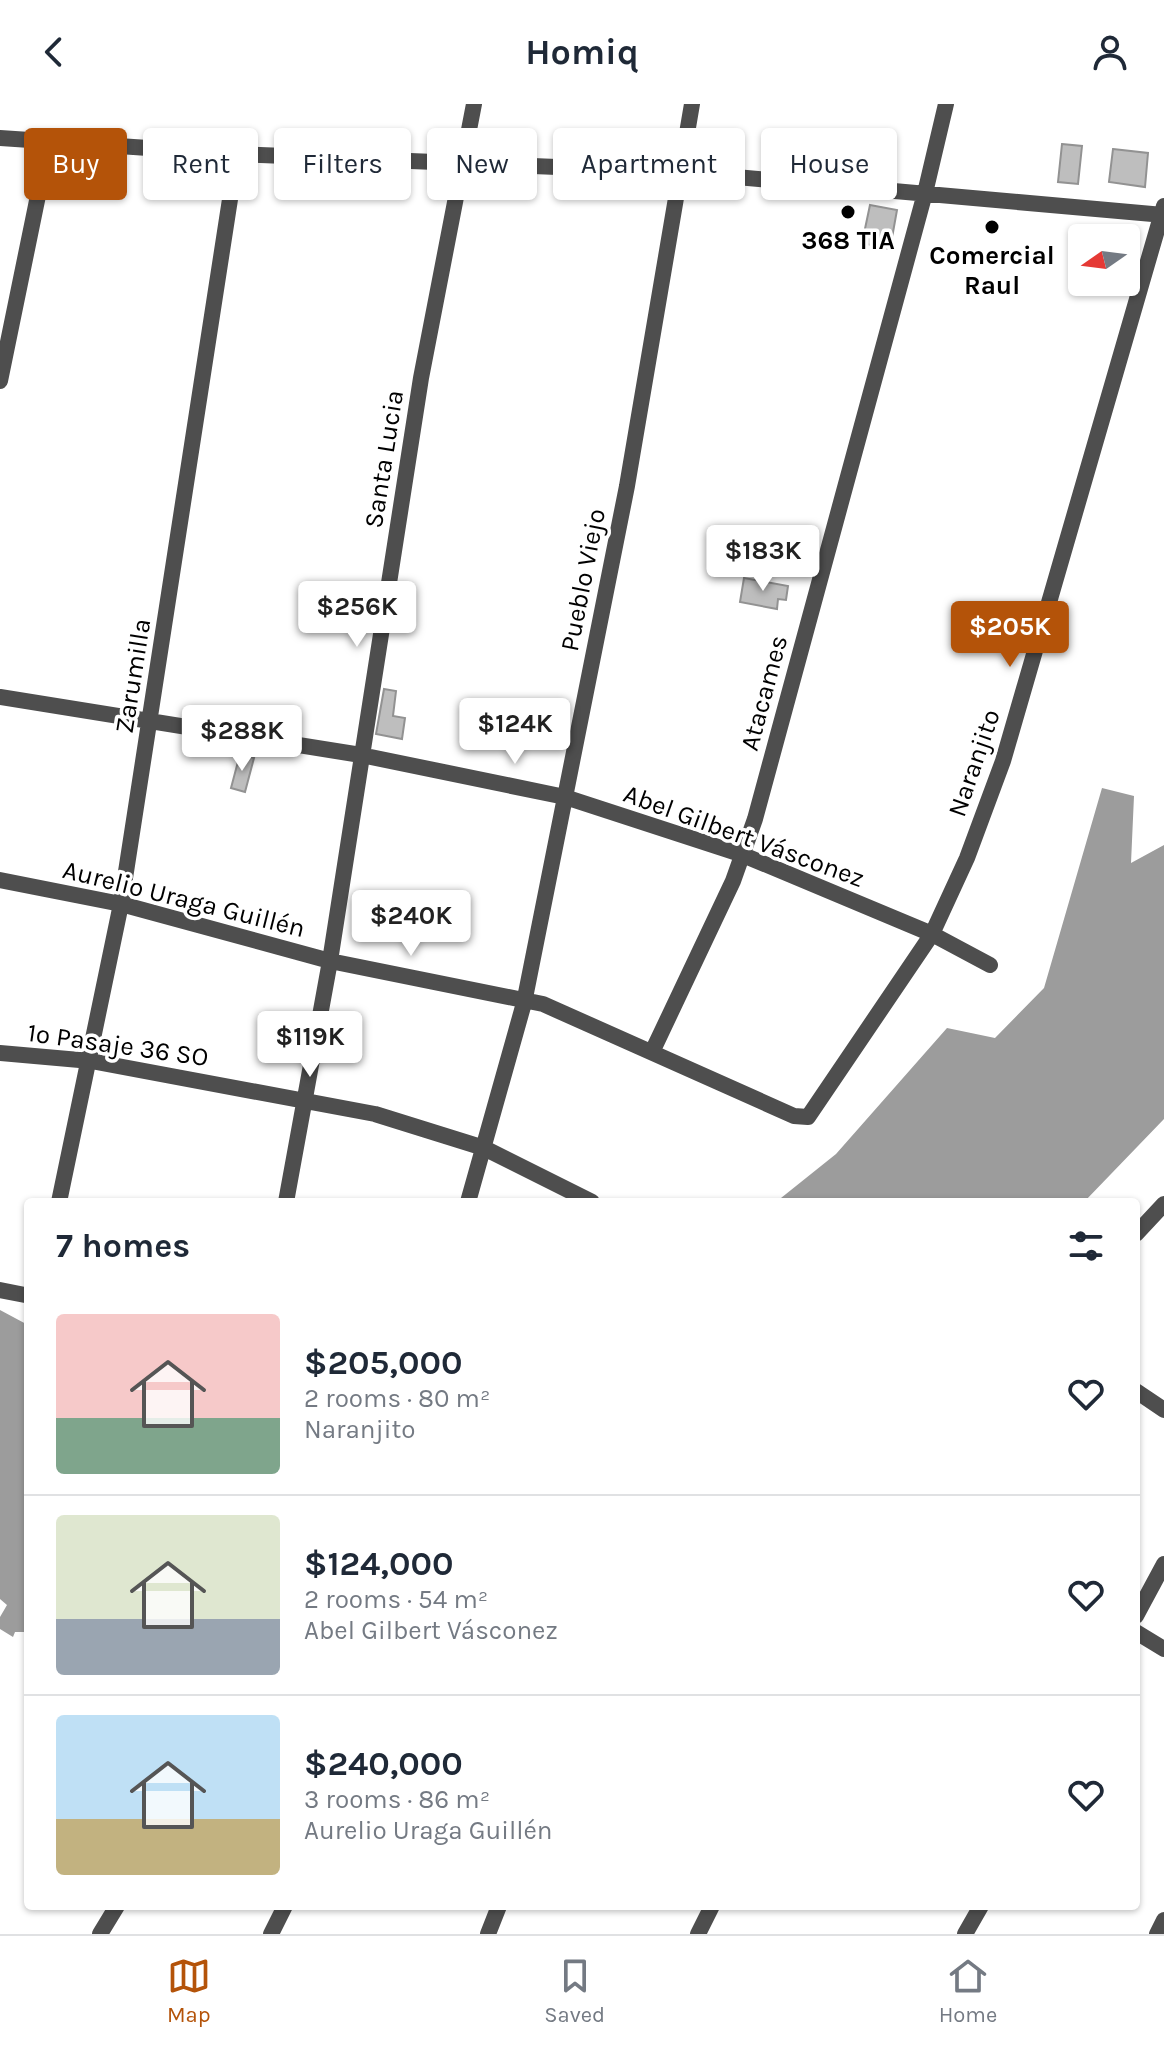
<!DOCTYPE html>
<html lang="en">
<head>
<meta charset="utf-8">
<style>
  body { margin:0; font-family:Karla,sans-serif; background:#f6f6f7; color:#1f2937; height:100vh; display:flex; flex-direction:column; font-size:30px; white-space:nowrap }
  * { box-sizing:border-box; margin:0 }
  p { font-size:26px; color:#747a83 }
  .icon { flex:none; width:44px; height:44px; fill:none; stroke:currentColor; stroke-width:2; stroke-linecap:round; stroke-linejoin:round }
  .map { position:relative; flex:1; overflow:hidden }
  .panel { position:absolute; left:24px; top:1094px; width:1116px; height:712px; display:flex; flex-direction:column; background:#fff; border-radius:8px; box-shadow:0 2px 6px #0004 }
  .panel>* { flex:none }
  .top-card { position:absolute; left:24px; top:24px; width:1116px; height:72px; display:flex; gap:16px }
  .needle { width:52px; rotate:256deg }
  .controls { position:absolute; left:1068px; top:120px; display:grid; gap:16px }
  .controls a { display:grid; place-items:center; width:72px; height:72px; border-radius:8px; background:#fff; box-shadow:0 2px 6px #0004; font-size:40px }
  .price { position:absolute; translate:-50% -68px; padding:0 18px; border-radius:8px; background:#fff; color:#222; font-size:26px; line-height:52px; filter:drop-shadow(0 2px 4px #0008) }
  .price::after { content:''; position:absolute; left:50%; top:48px; width:24px; height:18px; margin-left:-12px; background:inherit; clip-path:polygon(0 0,100% 0,50% 100%) }
  .price.on { background:#b45309; color:#fff }
  ul { padding:0; list-style:none }
  li { display:flex; align-items:center; gap:24px; height:200px; padding:0 32px }
  li+li { border-top:2px solid #e0e1e3 }
  li span { display:grid; place-items:center; flex:none; width:224px; height:160px; border-radius:8px; color:#555 }
  li>.icon { margin-inline-start:auto }
  span .icon { width:96px; height:96px; fill:#fffc; stroke-width:1 }
  li b { font-size:34px }
  h2 { display:flex; justify-content:space-between; align-items:center; height:96px; padding:0 32px; font-size:34px }
  .chip { padding:0 28px; border-radius:8px; background:#fff; box-shadow:0 2px 6px #0004; font-size:28px; line-height:72px }
  .chip.on { background:#b45309; color:#fff }
  header { display:flex; justify-content:space-between; align-items:center; height:104px; padding:0 32px; background:#fff; font-size:36px; font-weight:700 }
  .tabs { display:flex; justify-content:space-around; align-items:center; height:112px; border-top:2px solid #e0e1e3; background:#fff; font-size:22px; color:#747a83 }
  .tabs a { display:grid; justify-items:center; gap:4px }
  .tabs .on { color:#b45309 }
  .map>svg:first-child { display:block }
  .water { fill:#9c9c9c }
  .building { fill:#bebebe; stroke:#929292; stroke-width:2 }
  .lines { fill:none; stroke-linecap:round; stroke-linejoin:round }
  .minor { stroke:#4e4e4e; stroke-width:16 }
  .poi-dot { fill:#000; stroke:#fff; stroke-width:3 }
  .labels { text-anchor:middle; dominant-baseline:central; stroke-width:7; stroke-linejoin:round; paint-order:stroke }
  .poi-label { font-size:26px; font-weight:bold; fill:#000; stroke:#fff }
  .street-label { font-size:26px; fill:#000; stroke:#fff }
</style>
</head>
<body>
<header><svg class="icon" aria-label="back" viewBox="0 0 24 24"><path d="M15 5l-7 7 7 7"/></svg>Homiq<svg class="icon" aria-label="person" viewBox="0 0 24 24"><circle cx="12" cy="8" r="4"/><path d="M4 21q1-7 8-7t8 7"/></svg></header>
<div class="map">
<svg width="1164" height="1830" viewBox="0 0 1164 1830">
  <rect width="100%" height="100%" fill="#fff"/>
  <path class="water" d="M 1102,684 L 1134,692 L 1131,759 L 1164,741 L 1164,1015 L 1084,1098 L 776,1098 L 836,1050 L 947,924 L 995,934 L 1044,884 Z
    M 0,1206 L 28,1221 L 28,1528 L 15,1528 L 13,1533 L 0,1525 L 0,1513 L 7,1501 L 0,1495 Z"/>
  <path class="building" d="M 1062,40 L 1082,42 L 1078,80 L 1058,78 Z
    M 1113,45 L 1148,49 L 1145,83 L 1109,78 Z
    M 870,101 L 897,106 L 890,145 L 862,139 Z
    M 744,474 L 788,482 L 786,496 L 778,495 L 777,505 L 740,498 Z
    M 384,585 L 396,587 L 393,612 L 405,614 L 402,635 L 376,630 Z
    M 240,650 L 254,654 L 245,688 L 231,684 Z"/>
  <g class="lines">
    <path class="minor" d="M 0,34 L 237,50 L 680,68 L 1164,111
      M 0,277 L 49,38
      M 0,593 L 361,651 L 565,693 L 743,751 L 932,830 L 990,861
      M 0,776 L 121,800 L 330,857 L 543,900 L 794,1012 L 808,1013 L 932,830 L 967,754 L 1003,657 L 1164,102
      M 653,946 L 733,777 L 755,715 L 925,89 L 946,0
      M 0,949 L 91,957 L 375,1010 L 484,1044 L 592,1098
      M 59,1098 L 121,800 L 237,50
      M 286,1098 L 330,857 L 421,274 L 474,0
      M 468,1098 L 524,899 L 627,382 L 692,0
      M 1136,1130 L 1164,1100
      M 0,1186 L 25,1191
      M 1136,1287 L 1164,1306
      M 1136,1512 L 1164,1460
      M 1136,1528 L 1164,1545
      M 100,1830 L 117,1802
      M 271,1830 L 285,1802
      M 488,1830 L 499,1802
      M 698,1830 L 712,1802
      M 965,1830 L 981,1802
      M 1157,1830 L 1164,1816"/>
  </g>
  <g class="poi-dot">
    <circle cx="848" cy="108" r="8"/>
    <circle cx="992" cy="123" r="8"/>
  </g>
  <g class="labels">
    <g class="poi-label">
      <text x="848" y="136">368 TIA</text>
      <text x="992" y="151">Comercial<tspan x="992" dy="30">Raul</tspan></text>
    </g>
    <g class="street-label">
      <text transform="translate(384 355) rotate(-81)">Santa Lucia</text>
      <text transform="translate(583 476) rotate(-79)">Pueblo Viejo</text>
      <text transform="translate(133 572) rotate(-81)">Zarumilla</text>
      <text transform="translate(764 589) rotate(-75)">Atacames</text>
      <text transform="translate(974 659) rotate(-71)">Naranjito</text>
      <text transform="translate(744 732) rotate(20)">Abel Gilbert Vásconez</text>
      <text transform="translate(184 795) rotate(14)">Aurelio Uraga Guillén</text>
      <text transform="translate(118 941) rotate(8)">1º Pasaje 36 SO</text>
    </g>
  </g>
</svg>
<div class="controls">
<a><svg class="needle" viewBox="-14 -14 28 28"><path d="M0-13l5 13h-10z" fill="#e53935"/><path d="M0 13l5-13h-10z" fill="#747a83"/></svg></a>
</div>
<b class="price" style="left:763px;top:489px">$183K</b>
<b class="price" style="left:357px;top:545px">$256K</b>
<b class="price on" style="left:1010px;top:565px">$205K</b>
<b class="price" style="left:515px;top:662px">$124K</b>
<b class="price" style="left:242px;top:669px">$288K</b>
<b class="price" style="left:411px;top:854px">$240K</b>
<b class="price" style="left:310px;top:975px">$119K</b>
<div class="top-card">
<a class="chip on">Buy</a>
<a class="chip">Rent</a>
<a class="chip">Filters</a>
<a class="chip">New</a>
<a class="chip">Apartment</a>
<a class="chip">House</a>
</div>
<section class="panel">
<h2>7 homes<svg class="icon" aria-label="filters" viewBox="0 0 24 24"><path d="M4 7h16M4 17h16"/><circle cx="9" cy="7" r="2"/><circle cx="15" cy="17" r="2"/></svg></h2>
<ul>
<li><span style="background:linear-gradient(#f6c9c9 65%,#7fa58c 0)"><svg class="icon" aria-label="home" viewBox="0 0 24 24"><path d="M3 11l9-7 9 7M6 9v11h12V9"/></svg></span><div><b>$205,000</b><p>2 rooms · 80 m²</p><p>Naranjito</p></div><svg class="icon" aria-label="heart" viewBox="0 0 24 24"><path d="M12 20l-8-8c-3-5 5-10 8-4 3-6 11-1 8 4z"/></svg></li>
<li><span style="background:linear-gradient(#dfe7d0 65%,#9aa5b1 0)"><svg class="icon" aria-label="home" viewBox="0 0 24 24"><path d="M3 11l9-7 9 7M6 9v11h12V9"/></svg></span><div><b>$124,000</b><p>2 rooms · 54 m²</p><p>Abel Gilbert Vásconez</p></div><svg class="icon" aria-label="heart" viewBox="0 0 24 24"><path d="M12 20l-8-8c-3-5 5-10 8-4 3-6 11-1 8 4z"/></svg></li>
<li><span style="background:linear-gradient(#bfe0f5 65%,#c2b280 0)"><svg class="icon" aria-label="home" viewBox="0 0 24 24"><path d="M3 11l9-7 9 7M6 9v11h12V9"/></svg></span><div><b>$240,000</b><p>3 rooms · 86 m²</p><p>Aurelio Uraga Guillén</p></div><svg class="icon" aria-label="heart" viewBox="0 0 24 24"><path d="M12 20l-8-8c-3-5 5-10 8-4 3-6 11-1 8 4z"/></svg></li>
</ul>
</section>
</div>
<nav class="tabs">
<a class="on"><svg class="icon" aria-label="map" viewBox="0 0 24 24"><path d="M3 6l6-2 6 2 6-2v14l-6 2-6-2-6 2zM9 4v14M15 6v14"/></svg>Map</a>
<a><svg class="icon" aria-label="saved" viewBox="0 0 24 24"><path d="M7 4h10v16l-5-4-5 4z"/></svg>Saved</a>
<a><svg class="icon" aria-label="home" viewBox="0 0 24 24"><path d="M3 11l9-7 9 7M6 9v11h12V9"/></svg>Home</a>
</nav>
</body>
</html>
